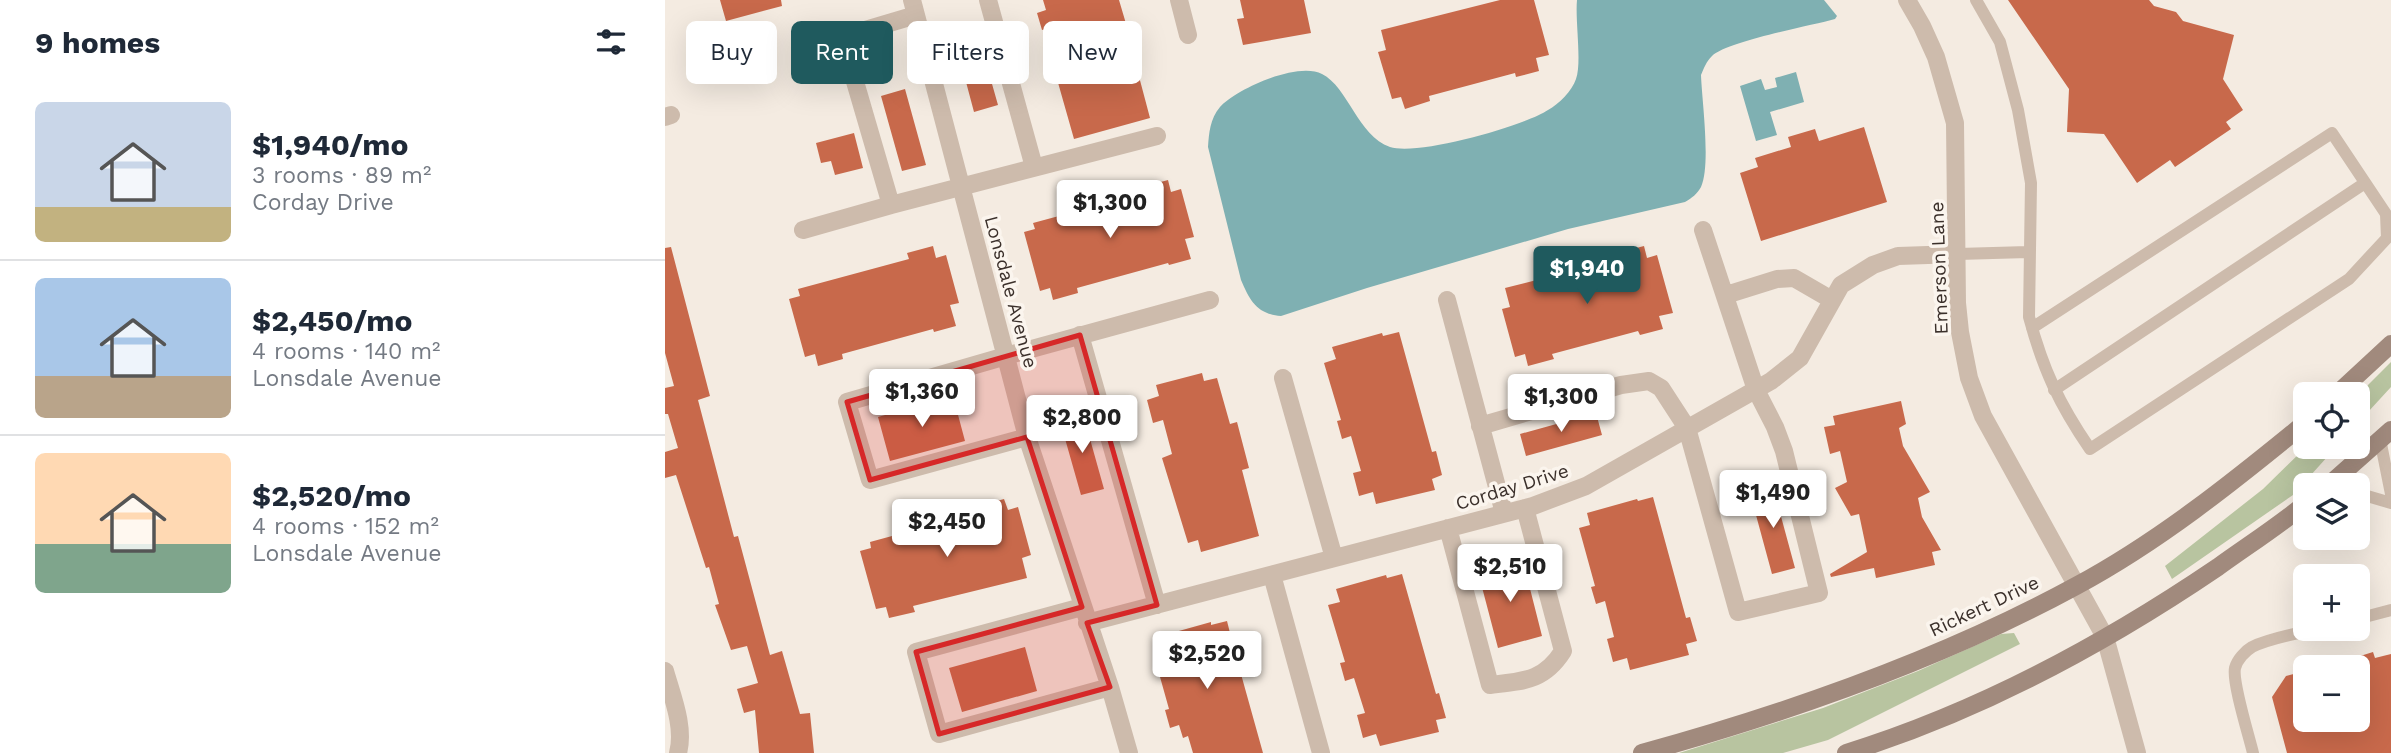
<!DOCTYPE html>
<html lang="en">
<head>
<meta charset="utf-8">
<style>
  body { margin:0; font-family:"Work Sans",sans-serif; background:#f2f2f3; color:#1f2937; height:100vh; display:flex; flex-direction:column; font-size:26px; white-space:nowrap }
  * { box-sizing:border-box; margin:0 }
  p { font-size:23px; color:#747a83 }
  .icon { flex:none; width:38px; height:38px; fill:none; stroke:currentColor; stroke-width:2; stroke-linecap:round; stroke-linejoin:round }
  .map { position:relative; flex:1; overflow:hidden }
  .drawer { display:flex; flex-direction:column; background:#fff; width:665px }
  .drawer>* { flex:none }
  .banner { position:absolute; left:21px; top:21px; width:665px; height:63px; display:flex; gap:14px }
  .buttons { position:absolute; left:1628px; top:382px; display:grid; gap:14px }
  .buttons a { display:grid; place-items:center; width:77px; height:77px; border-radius:10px; background:#fff; box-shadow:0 7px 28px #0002; font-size:35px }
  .price { position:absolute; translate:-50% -60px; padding:0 16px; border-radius:7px; background:#fff; color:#222; font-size:23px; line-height:46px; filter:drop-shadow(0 2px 4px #0008) }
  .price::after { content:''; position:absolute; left:50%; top:42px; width:21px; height:16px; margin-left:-10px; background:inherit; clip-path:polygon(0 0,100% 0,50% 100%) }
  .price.current { background:#1f5a5e; color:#fff }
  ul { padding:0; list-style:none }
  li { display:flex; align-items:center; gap:21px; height:175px; padding:0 35px }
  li+li { border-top:2px solid #e0e1e3 }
  li span { display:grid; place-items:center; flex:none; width:196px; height:140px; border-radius:10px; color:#555 }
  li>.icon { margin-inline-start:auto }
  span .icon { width:84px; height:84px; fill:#fffc; stroke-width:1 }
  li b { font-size:30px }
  h2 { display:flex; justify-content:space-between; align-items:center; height:84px; padding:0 35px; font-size:30px }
  .tag { padding:0 24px; border-radius:10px; background:#fff; box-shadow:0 7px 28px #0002; font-size:24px; line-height:63px }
  .tag.current { background:#1f5a5e; color:#fff }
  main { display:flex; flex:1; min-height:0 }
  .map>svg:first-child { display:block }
  .green { fill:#b8c4a0 }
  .water { fill:#7fb0b2 }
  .building { fill:#c8694b }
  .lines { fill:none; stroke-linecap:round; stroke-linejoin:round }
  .lane { stroke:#cdbbac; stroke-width:12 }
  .street { stroke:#cdbbac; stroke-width:18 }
  .secondary { stroke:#a18a7d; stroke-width:18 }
  .marked { fill:#d62828; fill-opacity:0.2; stroke:#d62828; stroke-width:5; stroke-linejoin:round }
  .labels { text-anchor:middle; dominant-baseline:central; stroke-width:7; stroke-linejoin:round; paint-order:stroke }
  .street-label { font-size:19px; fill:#3b302b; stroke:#fbf5ee }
</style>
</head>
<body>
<main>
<section class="drawer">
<h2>9 homes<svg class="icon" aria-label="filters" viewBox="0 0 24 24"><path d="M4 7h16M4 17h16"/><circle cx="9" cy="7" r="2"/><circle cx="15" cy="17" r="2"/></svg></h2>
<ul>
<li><span style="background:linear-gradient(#c9d6e8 75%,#c2b280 0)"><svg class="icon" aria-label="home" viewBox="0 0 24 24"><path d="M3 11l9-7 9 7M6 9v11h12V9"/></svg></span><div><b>$1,940/mo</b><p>3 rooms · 89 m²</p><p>Corday Drive</p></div></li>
<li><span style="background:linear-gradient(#a9c7e8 70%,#b9a48a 0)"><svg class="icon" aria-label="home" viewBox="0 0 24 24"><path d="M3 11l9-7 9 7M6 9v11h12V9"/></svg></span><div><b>$2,450/mo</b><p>4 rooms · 140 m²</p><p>Lonsdale Avenue</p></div></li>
<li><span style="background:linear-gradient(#ffd9b3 65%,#7fa58c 0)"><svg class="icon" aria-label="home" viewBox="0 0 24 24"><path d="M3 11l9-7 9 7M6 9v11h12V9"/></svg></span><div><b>$2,520/mo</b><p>4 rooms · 152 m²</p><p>Lonsdale Avenue</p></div></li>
</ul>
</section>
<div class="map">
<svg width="1726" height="753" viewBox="0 0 1726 753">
  <rect width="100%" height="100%" fill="#f4ebe1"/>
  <path class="green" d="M 1726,362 L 1726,387 L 1692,424 L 1692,396 Z
    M 1642,446 L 1672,446 L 1628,495 L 1507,579 L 1500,566 L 1598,489 Z
    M 1349,633 L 1355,644 L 1163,740 L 1118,753 L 1014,753 L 1158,708 L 1253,671 L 1336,634 Z"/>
  <path class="water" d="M 912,0 L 1159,0 L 1172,16 L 1170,19 C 1145,26 1063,41 1047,56 C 1041,62 1039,68 1036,75 C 1037,102 1046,165 1036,187 C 1032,194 1027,198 1020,202 L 903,229 L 702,288 L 616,316 C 592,314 585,301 576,280 L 543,147 C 544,133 545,119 555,107 C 571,89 633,61 657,74 C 683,87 693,136 725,147 C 753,156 857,127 883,110 C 894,104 907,91 911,79 C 917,62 910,22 912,0 Z
    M 1131,72 L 1139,102 L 1105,112 L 1112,135 L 1091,141 L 1075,86 L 1096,79 L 1100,90 L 1112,87 L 1110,78 Z"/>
  <path class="building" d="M 55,0 L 116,0 L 117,6 L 61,21 Z
    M 378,0 L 454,0 L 467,44 L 471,43 L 477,67 L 472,69 L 485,118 L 409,139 L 388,65 L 395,63 L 386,28 L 377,30 L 372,13 L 381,10 Z
    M 575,0 L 639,0 L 646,33 L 578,45 L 572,19 L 579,18 Z
    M 835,0 L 869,0 L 884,55 L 871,58 L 874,71 L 851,77 L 850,73 L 764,96 L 765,101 L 740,109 L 736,97 L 727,99 L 713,52 L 721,50 L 716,30 Z
    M 1343,0 L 1484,0 L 1489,6 L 1511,12 L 1518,21 L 1569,35 L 1558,79 L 1578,110 L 1561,122 L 1566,129 L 1510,167 L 1505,160 L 1472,183 L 1439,134 L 1402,132 L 1404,89 Z
    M 312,31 L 333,105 L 309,112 L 289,37 Z
    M 240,89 L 261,165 L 237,171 L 216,96 Z
    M 1199,127 L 1222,202 L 1096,241 L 1075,173 L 1093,167 L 1090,158 L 1126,147 L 1123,137 L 1150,129 L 1154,141 Z
    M 189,133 L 198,168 L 170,175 L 166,161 L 156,163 L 151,143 Z
    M 503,180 L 506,192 L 516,189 L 529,237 L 520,239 L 526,259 L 504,265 L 503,263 L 412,288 L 413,293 L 388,300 L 385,288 L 375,291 L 359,232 L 370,229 L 368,223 L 479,193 L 477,187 Z
    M 268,246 L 271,258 L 281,255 L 294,303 L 285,305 L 291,326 L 269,332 L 268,329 L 177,354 L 178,359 L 153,366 L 150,354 L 140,357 L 124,299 L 135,296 L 133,289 L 244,259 L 242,253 Z
    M 979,246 L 982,258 L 992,255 L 1008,313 L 994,316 L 998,329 L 975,335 L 973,331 L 887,354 L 889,359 L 863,366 L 860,354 L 850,357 L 837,309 L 845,307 L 840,288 L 954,259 L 952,253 Z
    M 6,247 L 45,396 L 33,400 L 69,537 L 73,536 L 105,655 L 117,651 L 135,714 L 145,713 L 149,753 L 94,753 L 90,710 L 79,713 L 72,689 L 93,683 L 82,646 L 66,650 L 50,605 L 54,604 L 44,567 L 41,568 L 11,475 L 0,478 L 0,452 L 13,448 L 3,414 L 0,414 L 0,388 L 9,386 L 0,353 L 0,248 Z
    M 734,332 L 767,452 L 771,451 L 777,475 L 767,479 L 770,490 L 711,504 L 708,492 L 694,496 L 688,473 L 696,471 L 686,436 L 677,439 L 672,421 L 676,420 L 659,363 L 671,359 L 667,347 L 717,333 L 718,336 Z
    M 537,373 L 539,381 L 552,378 L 565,424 L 572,422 L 584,468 L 577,470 L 594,536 L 536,552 L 533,540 L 523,543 L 497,458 L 507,454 L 498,420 L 488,423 L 482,400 L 494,396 L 491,385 Z
    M 288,396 L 300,441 L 225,461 L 213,417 Z
    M 1236,401 L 1241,424 L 1234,428 L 1238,446 L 1265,492 L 1253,498 L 1257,517 L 1276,550 L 1267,552 L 1270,565 L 1211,578 L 1209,568 L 1166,577 L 1165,574 L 1202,552 L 1194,514 L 1186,516 L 1170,488 L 1182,482 L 1175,451 L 1165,454 L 1159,427 L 1170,425 L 1168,416 Z
    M 931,413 L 937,435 L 861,456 L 855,434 Z
    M 418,414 L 439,489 L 416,495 L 395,421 Z
    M 1108,487 L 1130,568 L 1107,574 L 1085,493 Z
    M 988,497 L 1021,618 L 1025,617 L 1032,641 L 1021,644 L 1024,655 L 965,670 L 962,658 L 948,662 L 942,639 L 949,637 L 940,601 L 931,604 L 926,587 L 930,586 L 914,528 L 925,525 L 922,513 L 972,499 L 973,501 Z
    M 339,499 L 343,510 L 353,507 L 366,555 L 357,558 L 362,578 L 248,606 L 250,612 L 224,618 L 221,607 L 211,609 L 195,551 L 206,548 L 205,542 L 315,512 L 314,506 Z
    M 858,561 L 877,636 L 833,648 L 813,572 Z
    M 737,574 L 771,694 L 774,693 L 781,718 L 771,720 L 774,732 L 715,746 L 711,734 L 698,738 L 692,715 L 700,713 L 689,678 L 680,681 L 675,663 L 680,662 L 663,605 L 675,602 L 671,589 L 721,575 L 722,578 Z
    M 562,621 L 569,649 L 598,753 L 528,753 L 523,736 L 518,738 L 514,725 L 505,728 L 500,710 L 504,709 L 488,652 L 499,649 L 496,636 L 546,622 L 546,625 Z
    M 360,647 L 372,691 L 297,712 L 284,668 Z
    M 1708,652 L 1710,658 L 1726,654 L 1726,753 L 1622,753 L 1607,697 L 1621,676 L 1640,671 L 1640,719 L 1692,719 L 1692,657 Z"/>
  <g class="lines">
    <path class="lane" d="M 1311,0 L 1335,42 L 1353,110 L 1366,183 L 1364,317 C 1378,369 1394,404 1425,449 L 1684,279 L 1722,238 L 1721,214 L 1667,133 L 1367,328
      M 1293,254 L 1363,252
      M 1389,390 L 1700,183
      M 1715,439 L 1726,494
      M 1692,493 L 1726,503
      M 1692,619 L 1726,610
      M 1588,753 C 1584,736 1567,682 1570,668 C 1572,660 1580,651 1587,647 C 1607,637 1633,634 1655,628"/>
    <path class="street" d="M 247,0 L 362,437 L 445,687 L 464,753
      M 323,0 L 369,167
      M 514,0 L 523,35
      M 1242,0 L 1257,26 L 1271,57 L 1290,123 L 1292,303 L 1295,332 L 1304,378 L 1318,416 L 1440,637 L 1472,753
      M 251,15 L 177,37 L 226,205 L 492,136
      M 0,117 L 6,115
      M 138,230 L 226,205
      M 1061,295 L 1112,279 L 1129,278 L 1167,300
      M 782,300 L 839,513
      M 415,335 L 492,605
      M 618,378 L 669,558
      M 815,426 L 956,385 L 984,381 L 996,388 L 1022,428 L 1073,612 L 1154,593 L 1119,451 L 1110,427 L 1091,390 L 1038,230
      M 362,437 L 205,480 L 182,402 L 341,356 L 545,300
      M 783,528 L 825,685 C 859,681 879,681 898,651 L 860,508
      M 607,575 L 656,753
      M 417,607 L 251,652 L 274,734 L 445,687
      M 422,623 L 868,506 L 921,486 L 1106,381 L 1135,358 L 1176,285 L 1208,265 L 1233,256 L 1293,254
      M 0,671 C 7,696 20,727 13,753"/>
    <path class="secondary" d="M 1672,394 L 1726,344
      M 1664,485 L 1726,430
      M 977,753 C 1126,712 1275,660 1411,586 C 1493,542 1568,482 1640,423
      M 1181,753 C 1314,712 1438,645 1553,567 C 1582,546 1612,527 1640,504"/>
  </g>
  <path class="marked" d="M 415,335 L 492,605 L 422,623 L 445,687 L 274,734 L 251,652 L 417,607 L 362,437 L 205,480 L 182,402 Z"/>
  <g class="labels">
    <g class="street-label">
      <text transform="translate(1274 268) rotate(-92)">Emerson Lane</text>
      <text transform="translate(346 292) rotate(75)">Lonsdale Avenue</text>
      <text transform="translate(847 487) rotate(-17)">Corday Drive</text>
      <text transform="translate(1319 606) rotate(-25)">Rickert Drive</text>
    </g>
  </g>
</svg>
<div class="buttons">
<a><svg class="icon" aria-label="locate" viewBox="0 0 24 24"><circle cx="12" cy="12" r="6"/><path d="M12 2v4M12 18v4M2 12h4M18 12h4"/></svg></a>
<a><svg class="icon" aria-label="layers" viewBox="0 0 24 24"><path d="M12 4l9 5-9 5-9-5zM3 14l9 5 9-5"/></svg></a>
<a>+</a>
<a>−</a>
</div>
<b class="price" style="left:445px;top:240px">$1,300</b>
<b class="price current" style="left:922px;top:306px">$1,940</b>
<b class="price" style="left:257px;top:429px">$1,360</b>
<b class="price" style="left:896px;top:434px">$1,300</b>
<b class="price" style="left:417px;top:455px">$2,800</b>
<b class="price" style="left:1108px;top:530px">$1,490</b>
<b class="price" style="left:282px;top:559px">$2,450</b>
<b class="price" style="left:845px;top:604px">$2,510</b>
<b class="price" style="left:542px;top:691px">$2,520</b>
<div class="banner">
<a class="tag">Buy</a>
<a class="tag current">Rent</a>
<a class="tag">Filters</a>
<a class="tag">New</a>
</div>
</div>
</main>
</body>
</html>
